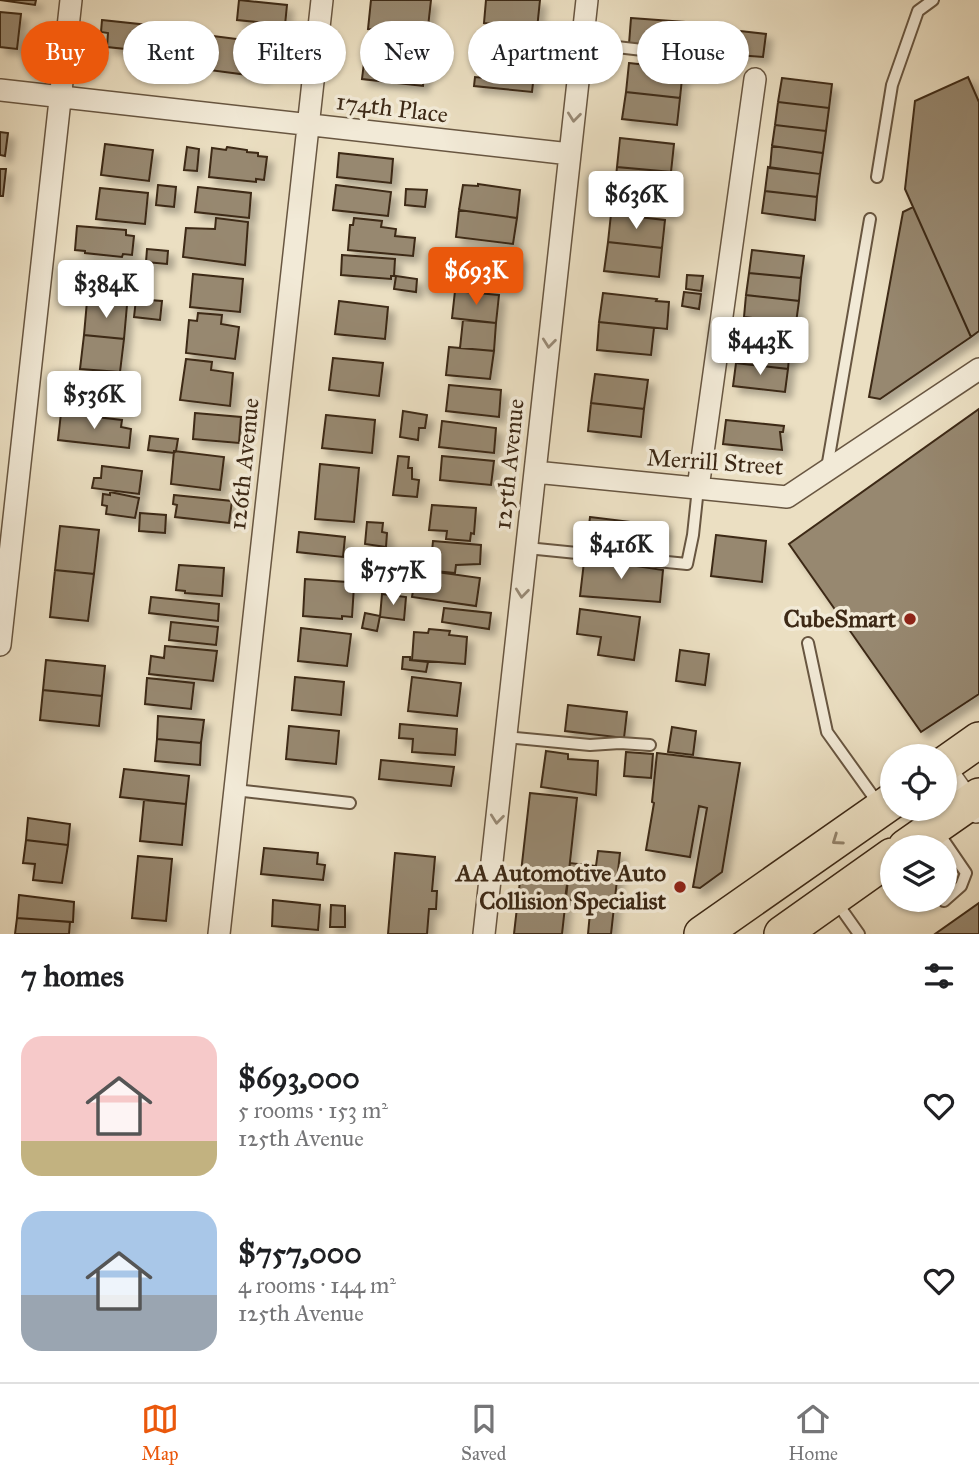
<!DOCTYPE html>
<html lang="en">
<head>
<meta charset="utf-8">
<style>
  body { margin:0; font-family:"IM FELL Great Primer",serif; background:#f6f6f6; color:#202124; height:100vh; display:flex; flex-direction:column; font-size:26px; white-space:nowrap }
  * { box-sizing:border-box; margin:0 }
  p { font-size:23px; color:#757577 }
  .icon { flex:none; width:38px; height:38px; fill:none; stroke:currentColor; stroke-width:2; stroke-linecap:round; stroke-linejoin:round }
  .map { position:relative; height:934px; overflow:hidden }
  .sheet { display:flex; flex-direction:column; background:#fff; flex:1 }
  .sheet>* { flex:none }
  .hud { position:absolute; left:21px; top:21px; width:938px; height:63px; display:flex; gap:14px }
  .tools { position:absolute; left:880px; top:744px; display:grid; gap:14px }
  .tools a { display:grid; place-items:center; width:77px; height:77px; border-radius:50%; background:#fff; box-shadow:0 2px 5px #0004; font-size:35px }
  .price { position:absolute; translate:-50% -60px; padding:0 16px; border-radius:7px; background:#fff; color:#222; font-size:23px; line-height:46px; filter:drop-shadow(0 2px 4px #0008) }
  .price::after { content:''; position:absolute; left:50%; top:42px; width:21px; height:16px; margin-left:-10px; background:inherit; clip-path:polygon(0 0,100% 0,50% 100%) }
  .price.current { background:#ea580c; color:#fff }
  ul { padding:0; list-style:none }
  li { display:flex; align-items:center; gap:21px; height:175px; padding:0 21px }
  li span { display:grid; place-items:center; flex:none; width:196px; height:140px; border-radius:21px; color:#555 }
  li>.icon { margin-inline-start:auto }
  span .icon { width:84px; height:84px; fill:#fffc; stroke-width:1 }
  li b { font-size:30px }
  h2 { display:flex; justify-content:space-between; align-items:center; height:84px; padding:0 21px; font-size:30px }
  .chip { padding:0 24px; border-radius:32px; background:#fff; box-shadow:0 2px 5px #0004; font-size:24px; line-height:63px }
  .chip.current { background:#ea580c; color:#fff }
  .menu { display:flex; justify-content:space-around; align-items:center; height:98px; border-top:2px solid #e0e0e0; background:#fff; font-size:19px; color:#757577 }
  .menu a { display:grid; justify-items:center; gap:4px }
  .menu .current { color:#ea580c }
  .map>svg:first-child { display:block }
  .building { fill:#97886f; stroke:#3d2916; stroke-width:2; filter:url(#shadow) }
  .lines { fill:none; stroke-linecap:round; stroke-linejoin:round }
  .service-casing { stroke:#685641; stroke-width:14 }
  .minor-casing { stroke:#685641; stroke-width:24 }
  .primary-casing { stroke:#3d2916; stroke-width:38 }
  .service { stroke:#f2ead7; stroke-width:10 }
  .minor { stroke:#f2ead7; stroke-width:21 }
  .primary { stroke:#ebdfc2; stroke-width:35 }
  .oneway { stroke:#988a76 }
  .oneway2 { stroke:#94846c }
  .poi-dot { fill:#8f2418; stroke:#f2ead7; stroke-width:2.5 }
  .labels { text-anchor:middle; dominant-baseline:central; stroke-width:7; stroke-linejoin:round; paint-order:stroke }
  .street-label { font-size:24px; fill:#3d2916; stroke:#f2ead7 }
  .poi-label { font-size:24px; font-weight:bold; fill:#3d2916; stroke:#f2ead7; text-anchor:end }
</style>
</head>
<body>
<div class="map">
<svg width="979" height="934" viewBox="0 0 979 934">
  <defs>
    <filter id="shadow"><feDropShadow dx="6" dy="6" stdDeviation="3.5" flood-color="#0004"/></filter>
  </defs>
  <rect width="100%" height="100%" fill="#ebdfc2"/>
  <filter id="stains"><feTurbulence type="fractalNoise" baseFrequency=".00286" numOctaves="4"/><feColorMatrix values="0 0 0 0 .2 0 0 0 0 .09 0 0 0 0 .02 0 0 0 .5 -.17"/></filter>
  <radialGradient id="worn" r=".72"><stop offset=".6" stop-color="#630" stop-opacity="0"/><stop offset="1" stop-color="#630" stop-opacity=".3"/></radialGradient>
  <path class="building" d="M 0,0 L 36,0 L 35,5 Z
    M 239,0 L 287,5 L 285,25 L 237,20 Z
    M 371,0 L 431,0 L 427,36 L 368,29 Z
    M 486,0 L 540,0 L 537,29 L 484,23 Z
    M 0,12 L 21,14 L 17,49 L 0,47 Z
    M 631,18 L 712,24 L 710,44 L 683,42 L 682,48 L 629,44 Z
    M 102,20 L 167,27 L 164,53 L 107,47 L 108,33 L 101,32 Z
    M 740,31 L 766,34 L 763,57 L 737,55 Z
    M 179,32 L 191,34 L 192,37 L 189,58 L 176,56 Z
    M 213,36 L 267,43 L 263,77 L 209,70 Z
    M 494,41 L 538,48 L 535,73 L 492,69 L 493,60 L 484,59 L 486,42 Z
    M 366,46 L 426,53 L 423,86 L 362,79 Z
    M 629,63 L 683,69 L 680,98 L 626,92 Z
    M 486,69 L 534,74 L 532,92 L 474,86 L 475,77 L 485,78 Z
    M 968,77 L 979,102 L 979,331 L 971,337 L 905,189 L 915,101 Z
    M 782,78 L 832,84 L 829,108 L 778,102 Z
    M 626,92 L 680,98 L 677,125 L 622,119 Z
    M 778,102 L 829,108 L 826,131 L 775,125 Z
    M 775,125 L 826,131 L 823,153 L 772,146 Z
    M 0,132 L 8,133 L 5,156 L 0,155 Z
    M 620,138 L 674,144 L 671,172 L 617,167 Z
    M 105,144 L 153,150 L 149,181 L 101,175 Z
    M 772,146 L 823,153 L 820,174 L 770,168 Z
    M 187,147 L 199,149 L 197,171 L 184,170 Z
    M 227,147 L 247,150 L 247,152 L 258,153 L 258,156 L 267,157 L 264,180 L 256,179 L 256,182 L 209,177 L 212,148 L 226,150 Z
    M 339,153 L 393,159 L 391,183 L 337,177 Z
    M 617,167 L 671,172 L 668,201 L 614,195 Z
    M 768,167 L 820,174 L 817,197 L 765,191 Z
    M 0,169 L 6,169 L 3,196 L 0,196 Z
    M 478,184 L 520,190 L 517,218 L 459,210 L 463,185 L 478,186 Z
    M 158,185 L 176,187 L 174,207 L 156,205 Z
    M 336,185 L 391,192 L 388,216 L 333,210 Z
    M 198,187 L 251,193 L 249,218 L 195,212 Z
    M 100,188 L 148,193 L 145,224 L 96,219 Z
    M 406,189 L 427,190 L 425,207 L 405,205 Z
    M 765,191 L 817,197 L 815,220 L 762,213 Z
    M 913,207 L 971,337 L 880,399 L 869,397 L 903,212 Z
    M 459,210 L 517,218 L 513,244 L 456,237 Z
    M 611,214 L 665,220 L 662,248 L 608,242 Z
    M 216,218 L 248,222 L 245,265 L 183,257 L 186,228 L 215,229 Z
    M 354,218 L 382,221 L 381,227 L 396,229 L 395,236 L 415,238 L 413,256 L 348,250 L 350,225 L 353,225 Z
    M 77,226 L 126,230 L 126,235 L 134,236 L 132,255 L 123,254 L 122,257 L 85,253 L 85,251 L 75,250 Z
    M 608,242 L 662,248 L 659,277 L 604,271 Z
    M 147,249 L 168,251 L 167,264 L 146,262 Z
    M 752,250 L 804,256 L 801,278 L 749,273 Z
    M 470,251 L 519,256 L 516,282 L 466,277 L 467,273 L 458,272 L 460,253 L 470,254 Z
    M 342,255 L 395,259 L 394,276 L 391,276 L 391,279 L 341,275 Z
    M 84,261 L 133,266 L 130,296 L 82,291 L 82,281 L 77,281 L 78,268 L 83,269 Z
    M 749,273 L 801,278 L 799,301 L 746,295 Z
    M 193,274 L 243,279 L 240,312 L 190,307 Z
    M 687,275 L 703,276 L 701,291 L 686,289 Z
    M 396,276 L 417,279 L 416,292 L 394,289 Z
    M 455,291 L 499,295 L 496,323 L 452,318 Z
    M 684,292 L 701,294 L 699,309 L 682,306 Z
    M 603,293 L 657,299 L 656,301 L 669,302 L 667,329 L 599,322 Z
    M 746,295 L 799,301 L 796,323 L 744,317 Z
    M 136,299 L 162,301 L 160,320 L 134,317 Z
    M 87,301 L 127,305 L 124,339 L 84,335 Z
    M 339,301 L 388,307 L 385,339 L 335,334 Z
    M 198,313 L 222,315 L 221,324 L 239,327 L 235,359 L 186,353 L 189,320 L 197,321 Z
    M 744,317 L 796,323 L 794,346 L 741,340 Z
    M 463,320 L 496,323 L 494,351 L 460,348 Z
    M 599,322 L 654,328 L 651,355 L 597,350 Z
    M 84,335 L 124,339 L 120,372 L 80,369 Z
    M 739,340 L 790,345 L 788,369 L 736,363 Z
    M 449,347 L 494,351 L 490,379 L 446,375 Z
    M 333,358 L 383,363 L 379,396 L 329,390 Z
    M 186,359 L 212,362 L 211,370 L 233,373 L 230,406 L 180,400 Z
    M 736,363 L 788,369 L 785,392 L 733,386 Z
    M 595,374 L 648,380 L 644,409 L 591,403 Z
    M 449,385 L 501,390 L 499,417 L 446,411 Z
    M 591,403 L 644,409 L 641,437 L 588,431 Z
    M 979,409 L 979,694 L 921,732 L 789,544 Z
    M 403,411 L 427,415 L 425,428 L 419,428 L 418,440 L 400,437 Z
    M 61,413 L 122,420 L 121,427 L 131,429 L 129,448 L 58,440 Z
    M 195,413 L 241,417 L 239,443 L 193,439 Z
    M 326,415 L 375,420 L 372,453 L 322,448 Z
    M 726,420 L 784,426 L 783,432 L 780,432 L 782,450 L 723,444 Z
    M 442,421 L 496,428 L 494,453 L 439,447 Z
    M 150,436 L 178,439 L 176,451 L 174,453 L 148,450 Z
    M 174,451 L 224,457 L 220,490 L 171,484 Z
    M 398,456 L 409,457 L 408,468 L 412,468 L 412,479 L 419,480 L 417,497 L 393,495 Z
    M 442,456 L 494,461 L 491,485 L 440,480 Z
    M 320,464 L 359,468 L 354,522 L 315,519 Z
    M 102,466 L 142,471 L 139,494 L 92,488 L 94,478 L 101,478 Z
    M 110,492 L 139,498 L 135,518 L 106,514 L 107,506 L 102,505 L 103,494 L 110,495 Z
    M 174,495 L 232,501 L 229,523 L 175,517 L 177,505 L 173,504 Z
    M 432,505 L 476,508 L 474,534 L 471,533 L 470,541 L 446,539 L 447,531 L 429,530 Z
    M 140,513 L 166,515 L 165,533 L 139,531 Z
    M 590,517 L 664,526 L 660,559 L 586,550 Z
    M 367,522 L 383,523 L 382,532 L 387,533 L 386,547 L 365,544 Z
    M 60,526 L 99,530 L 94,574 L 55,570 Z
    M 299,532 L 345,537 L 343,557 L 297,552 Z
    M 716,535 L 766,541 L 762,582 L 711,576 Z
    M 433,541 L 481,545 L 480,564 L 456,565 L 455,573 L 434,571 L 434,561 L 431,561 Z
    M 593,560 L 630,562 L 629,565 L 663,570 L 660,602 L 580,596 L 584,562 L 593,562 Z
    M 179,565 L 224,568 L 222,596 L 185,593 L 185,591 L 176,590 Z
    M 55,570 L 94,574 L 88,621 L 50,617 Z
    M 422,570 L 480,578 L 476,606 L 412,597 L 415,578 L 421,579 Z
    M 305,579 L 347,582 L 347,585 L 354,586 L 352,617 L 342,616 L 342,619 L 303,616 Z
    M 382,594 L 406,597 L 404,620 L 380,617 Z
    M 151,597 L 219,604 L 218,621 L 149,613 Z
    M 444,608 L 491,613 L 489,629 L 442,622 Z
    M 580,609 L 640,617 L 634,660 L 598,655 L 601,637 L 577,634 Z
    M 365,613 L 380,616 L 377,631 L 362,628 Z
    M 171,622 L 218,627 L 216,645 L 169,640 Z
    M 301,628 L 351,634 L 347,666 L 298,661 Z
    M 429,629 L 450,631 L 449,635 L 467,637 L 465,664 L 412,660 L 414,632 L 428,633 Z
    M 165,646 L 217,651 L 213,681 L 149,674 L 151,656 L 164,658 Z
    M 680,650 L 709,654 L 705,685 L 676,681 Z
    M 403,657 L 410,657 L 410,660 L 428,662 L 426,672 L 402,669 Z
    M 46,660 L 105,666 L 102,696 L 43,690 Z
    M 295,677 L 344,682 L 341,715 L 292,710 Z
    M 412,677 L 461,683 L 457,716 L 408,711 Z
    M 147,678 L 194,683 L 191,709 L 145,704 Z
    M 43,690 L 102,696 L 99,726 L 40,720 Z
    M 568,705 L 627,712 L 624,738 L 565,731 Z
    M 158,716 L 204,720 L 201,743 L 157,739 Z
    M 400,724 L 457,729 L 455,755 L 412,752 L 413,739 L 399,738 Z
    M 289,726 L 339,731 L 336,764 L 286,759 Z
    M 672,727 L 696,731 L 693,755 L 668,752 Z
    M 157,739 L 201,743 L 200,765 L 155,761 Z
    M 546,751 L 568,754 L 568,759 L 598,761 L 596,795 L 541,787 Z
    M 626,752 L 653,754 L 651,778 L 624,776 Z
    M 657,753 L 740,763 L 722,872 L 700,888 L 693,887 L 707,808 L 699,806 L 690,857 L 646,850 L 654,803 L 652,802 Z
    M 381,760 L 454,767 L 451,786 L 379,779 Z
    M 124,769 L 189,776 L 186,804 L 120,797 Z
    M 530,793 L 577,798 L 562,934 L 514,934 Z
    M 144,800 L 186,804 L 182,845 L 140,841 Z
    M 28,818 L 70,824 L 68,845 L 26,840 Z
    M 26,840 L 68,845 L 62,883 L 33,880 L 35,864 L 23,863 Z
    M 264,848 L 318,853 L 317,864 L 325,865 L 323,880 L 261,874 Z
    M 598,851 L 620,853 L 611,934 L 588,934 L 591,902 L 565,899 L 570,863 L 596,866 Z
    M 395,853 L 435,857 L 432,891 L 437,891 L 436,909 L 429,909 L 427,934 L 388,934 Z
    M 138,856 L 172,859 L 166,921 L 132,918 Z
    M 19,895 L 74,902 L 73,922 L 17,918 Z
    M 273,900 L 320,905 L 318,930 L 272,926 Z
    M 979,903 L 979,934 L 935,934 Z
    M 331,905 L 345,906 L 345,927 L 330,927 Z
    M 17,918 L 70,922 L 69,934 L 15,934 Z"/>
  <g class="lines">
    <g class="service-casing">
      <path id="service" d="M 582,43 L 686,55
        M 877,177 L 892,85 L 918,11 L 933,0
        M 827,468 L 870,219
        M 527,548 L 687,564 L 693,535 L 698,488
        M 808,643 L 827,732 L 880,806
        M 506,737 L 590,745 L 620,743 L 650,745
        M 235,790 L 350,803
        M 938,832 L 966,873 L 961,886 L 944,901
        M 835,900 L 859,934"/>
    </g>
    <g class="minor-casing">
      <path id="minor" d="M 0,90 L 570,154
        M 535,472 L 787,497 L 979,369
        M 698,488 L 755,79
        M 0,645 L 71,0
        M 945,768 L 976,812
        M 219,934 L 322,0
        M 484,934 L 587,0"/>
    </g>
    <g class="primary-casing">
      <path id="primary" d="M 945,764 L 979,740
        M 906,847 L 979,796
        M 702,934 L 892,801
        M 782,934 L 892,856"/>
    </g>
    <use href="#service" class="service"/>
    <use href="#minor" class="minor"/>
    <use href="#primary" class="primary"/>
  </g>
  <defs><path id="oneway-chevron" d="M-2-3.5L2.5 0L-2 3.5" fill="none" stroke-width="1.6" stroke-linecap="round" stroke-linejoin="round" transform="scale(1.75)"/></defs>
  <g class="oneway">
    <use href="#oneway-chevron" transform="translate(574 117) rotate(96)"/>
    <use href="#oneway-chevron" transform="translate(549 343) rotate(96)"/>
    <use href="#oneway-chevron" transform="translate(522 593) rotate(96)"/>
    <use href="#oneway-chevron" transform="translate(497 819) rotate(96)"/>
  </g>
  <use class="oneway2" href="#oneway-chevron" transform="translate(837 840) rotate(145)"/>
  <g class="poi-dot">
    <circle cx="910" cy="619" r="7"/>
    <circle cx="680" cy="887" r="7"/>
  </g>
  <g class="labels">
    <g class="street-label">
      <text transform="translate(392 108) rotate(7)">174th Place</text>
      <text transform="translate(715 462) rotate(4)">Merrill Street</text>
      <text transform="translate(244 464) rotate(-84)">126th Avenue</text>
      <text transform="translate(509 464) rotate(-84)">125th Avenue</text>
    </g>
    <g class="poi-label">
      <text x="896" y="619">CubeSmart</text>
      <text x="666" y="873">AA Automotive Auto<tspan x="666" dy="28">Collision Specialist</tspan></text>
    </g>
  </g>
  <rect width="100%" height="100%" filter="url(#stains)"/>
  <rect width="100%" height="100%" fill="url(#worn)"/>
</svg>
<div class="tools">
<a><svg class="icon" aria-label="locate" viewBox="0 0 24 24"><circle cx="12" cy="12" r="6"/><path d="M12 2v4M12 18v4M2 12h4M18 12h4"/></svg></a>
<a><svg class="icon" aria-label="layers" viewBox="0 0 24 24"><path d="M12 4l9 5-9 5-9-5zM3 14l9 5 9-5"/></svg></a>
</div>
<b class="price" style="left:636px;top:231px">$636K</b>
<b class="price current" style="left:476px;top:307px">$693K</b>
<b class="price" style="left:106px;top:320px">$384K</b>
<b class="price" style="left:760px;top:377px">$443K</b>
<b class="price" style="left:94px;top:431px">$536K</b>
<b class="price" style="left:621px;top:581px">$416K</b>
<b class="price" style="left:393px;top:607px">$757K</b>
<div class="hud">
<a class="chip current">Buy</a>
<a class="chip">Rent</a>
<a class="chip">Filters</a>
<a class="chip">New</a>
<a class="chip">Apartment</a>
<a class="chip">House</a>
</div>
</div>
<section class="sheet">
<h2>7 homes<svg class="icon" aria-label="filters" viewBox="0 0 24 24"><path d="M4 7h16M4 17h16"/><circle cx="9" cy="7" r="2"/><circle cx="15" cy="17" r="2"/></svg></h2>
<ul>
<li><span style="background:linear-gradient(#f6c9c9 75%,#c2b280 0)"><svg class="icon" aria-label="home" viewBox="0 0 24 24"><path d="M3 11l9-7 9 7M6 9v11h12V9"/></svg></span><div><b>$693,000</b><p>5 rooms · 153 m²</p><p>125th Avenue</p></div><svg class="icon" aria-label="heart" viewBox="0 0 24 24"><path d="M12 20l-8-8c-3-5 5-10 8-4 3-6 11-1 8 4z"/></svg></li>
<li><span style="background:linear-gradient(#a9c7e8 60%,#9aa5b1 0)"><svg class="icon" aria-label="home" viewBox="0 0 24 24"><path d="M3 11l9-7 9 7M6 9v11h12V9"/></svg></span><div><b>$757,000</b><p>4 rooms · 144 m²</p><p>125th Avenue</p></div><svg class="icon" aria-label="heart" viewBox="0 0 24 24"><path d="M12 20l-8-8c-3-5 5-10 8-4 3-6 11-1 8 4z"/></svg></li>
</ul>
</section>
<nav class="menu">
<a class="current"><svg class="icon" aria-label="map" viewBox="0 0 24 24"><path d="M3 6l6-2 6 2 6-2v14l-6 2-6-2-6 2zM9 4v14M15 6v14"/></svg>Map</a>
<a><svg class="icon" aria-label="saved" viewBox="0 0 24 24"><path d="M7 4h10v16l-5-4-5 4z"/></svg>Saved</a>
<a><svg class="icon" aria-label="home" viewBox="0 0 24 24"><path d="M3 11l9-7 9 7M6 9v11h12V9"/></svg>Home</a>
</nav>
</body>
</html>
